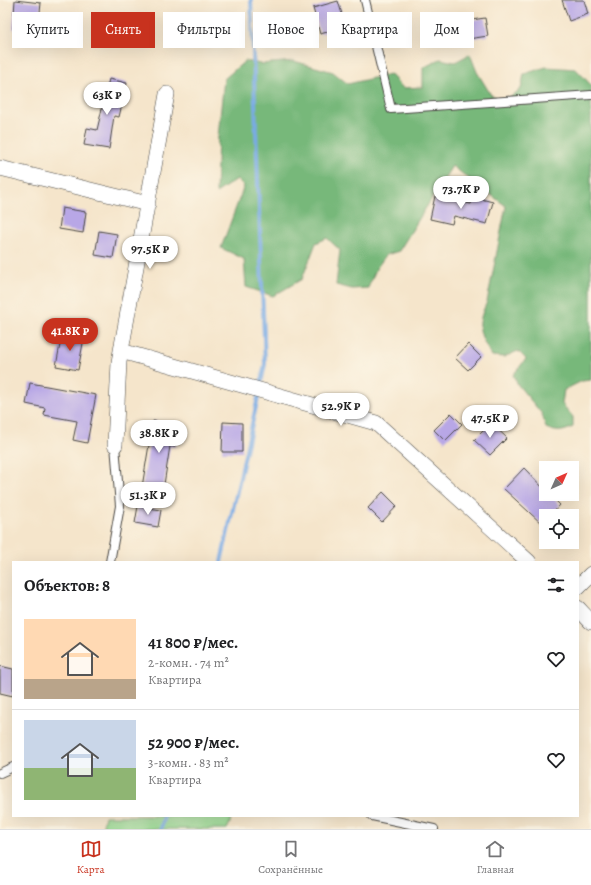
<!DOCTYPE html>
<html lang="ru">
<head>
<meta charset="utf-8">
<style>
  body { margin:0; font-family:Alegreya,serif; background:#f6f6f6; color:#202124; height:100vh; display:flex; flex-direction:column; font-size:15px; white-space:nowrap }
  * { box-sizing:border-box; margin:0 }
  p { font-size:13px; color:#757577 }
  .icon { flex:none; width:22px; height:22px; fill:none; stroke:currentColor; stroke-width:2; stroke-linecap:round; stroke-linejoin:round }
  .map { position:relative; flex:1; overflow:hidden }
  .drawer { position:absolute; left:12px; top:561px; width:567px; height:256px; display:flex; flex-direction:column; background:#fff; border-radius:0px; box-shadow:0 4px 16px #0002 }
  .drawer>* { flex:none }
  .guide { position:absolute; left:12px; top:12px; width:567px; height:36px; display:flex; gap:8px }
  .needle { width:26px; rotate:45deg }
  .fabs { position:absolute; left:539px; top:461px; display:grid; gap:8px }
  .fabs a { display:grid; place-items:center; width:40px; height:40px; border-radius:0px; background:#fff; box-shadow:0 4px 16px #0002; font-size:20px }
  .price { position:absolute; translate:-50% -34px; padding:0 9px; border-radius:14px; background:#fff; color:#222; font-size:13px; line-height:26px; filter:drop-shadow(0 1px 2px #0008) }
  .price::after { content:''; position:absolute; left:50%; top:24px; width:12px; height:9px; margin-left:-6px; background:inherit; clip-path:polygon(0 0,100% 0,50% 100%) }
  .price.selected { background:#c8321e; color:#fff }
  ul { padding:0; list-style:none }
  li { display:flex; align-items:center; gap:12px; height:100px; padding:0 12px }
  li+li { border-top:1px solid #e0e0e0 }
  li span { display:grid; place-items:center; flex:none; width:112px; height:80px; border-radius:0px; color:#555 }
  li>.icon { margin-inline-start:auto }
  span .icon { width:48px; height:48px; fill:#fffc; stroke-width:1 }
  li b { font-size:17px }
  h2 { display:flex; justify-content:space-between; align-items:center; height:48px; padding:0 12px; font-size:17px }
  .chip { padding:0 14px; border-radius:0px; background:#fff; box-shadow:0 4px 16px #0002; font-size:14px; line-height:36px }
  .chip.selected { background:#c8321e; color:#fff }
  .dock { display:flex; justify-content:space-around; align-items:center; height:56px; border-top:1px solid #e0e0e0; background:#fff; font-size:11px; color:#757577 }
  .dock a { display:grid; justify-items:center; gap:2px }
  .dock .selected { color:#c8321e }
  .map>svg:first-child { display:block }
  .green { fill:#94d890; stroke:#60825e }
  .forest { fill:#77b87a; stroke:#517252 }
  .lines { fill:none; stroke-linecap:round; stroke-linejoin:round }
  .stream { stroke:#79abe5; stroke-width:4 }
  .building { fill:#b8a7e6 }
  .service-casing { stroke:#494743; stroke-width:10 }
  .minor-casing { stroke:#494743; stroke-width:16 }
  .service { stroke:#fff; stroke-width:8 }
  .minor { stroke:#fff; stroke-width:15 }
</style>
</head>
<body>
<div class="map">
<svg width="591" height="829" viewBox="0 0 591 829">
  <rect width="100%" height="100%" fill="#fcf5e5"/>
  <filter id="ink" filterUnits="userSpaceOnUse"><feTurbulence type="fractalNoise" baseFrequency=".025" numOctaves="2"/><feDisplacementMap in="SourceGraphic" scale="8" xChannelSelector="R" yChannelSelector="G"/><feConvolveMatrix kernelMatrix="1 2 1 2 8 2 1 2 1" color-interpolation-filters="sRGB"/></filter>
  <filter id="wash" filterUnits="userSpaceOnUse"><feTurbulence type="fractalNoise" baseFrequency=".012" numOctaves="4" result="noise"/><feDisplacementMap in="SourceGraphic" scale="16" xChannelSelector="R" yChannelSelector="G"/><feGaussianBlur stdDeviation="0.9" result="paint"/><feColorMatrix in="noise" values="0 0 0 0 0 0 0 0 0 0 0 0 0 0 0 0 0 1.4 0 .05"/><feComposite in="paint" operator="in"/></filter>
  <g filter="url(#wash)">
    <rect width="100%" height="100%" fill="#f5e5cb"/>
    <path class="green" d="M 105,816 L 231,816 L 230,823 L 227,829 L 102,829 Z"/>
    <path class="forest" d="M 470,54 L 477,72 L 491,95 L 504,102 L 521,89 L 524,74 L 546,67 L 576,69 L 591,85 L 591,380 L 582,381 L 564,390 L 562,404 L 573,417 L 573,427 C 563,432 557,433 546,428 L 542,414 L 518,385 L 513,375 L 526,359 L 518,351 L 504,357 L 492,356 C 479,334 475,327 487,302 L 506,206 L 452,166 L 399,251 L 386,255 L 376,269 L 368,288 L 352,289 L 336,285 L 340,250 L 327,238 L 316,243 L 302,279 L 273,296 L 246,287 L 244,259 L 221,248 L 244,186 L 237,179 L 216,193 L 218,136 L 224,79 L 245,61 L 261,64 L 294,61 L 333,72 L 348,84 L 390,74 L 403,88 L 423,87 L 423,68 L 440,59 L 455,62 Z"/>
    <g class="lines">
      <path class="stream" d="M 251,0 L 265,364 L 260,387
        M 221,562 L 259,393
        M 161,829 L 164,816"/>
    </g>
    <g id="blocks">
      <path class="building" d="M 15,0 L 41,3 L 38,31 L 13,29 Z
        M 562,0 L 584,0 L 588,14 L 569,21 Z
        M 338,1 L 346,27 L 320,34 L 313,8 Z
        M 485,18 L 488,36 L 468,39 L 465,21 Z
        M 109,79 L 127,83 L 119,117 L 114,116 L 109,149 L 84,145 L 87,128 L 97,130 Z
        M 435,196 L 471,204 L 473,197 L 493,202 L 487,224 L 454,216 L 452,224 L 430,219 Z
        M 62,208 L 86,212 L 83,233 L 59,229 Z
        M 99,231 L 117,234 L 113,258 L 95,255 Z
        M 62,334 L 84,338 L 78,370 L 56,366 Z
        M 468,344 L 481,357 L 468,370 L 455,358 Z
        M 30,383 L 96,395 L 87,443 L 73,440 L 77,421 L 44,415 L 45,408 L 26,404 Z
        M 451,413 L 462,424 L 445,441 L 434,430 Z
        M 153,421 L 179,425 L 175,447 L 170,446 L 163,491 L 142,487 Z
        M 223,422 L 242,423 L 242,452 L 222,452 Z
        M 491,423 L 507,438 L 490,455 L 474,440 Z
        M 524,468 L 546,491 L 546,494 L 549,494 L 560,505 L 550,516 L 546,516 L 546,520 L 542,524 L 504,489 Z
        M 383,492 L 397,506 L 382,522 L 368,508 Z
        M 138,506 L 161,510 L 158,527 L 135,523 Z
        M 0,666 L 13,669 L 13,696 L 0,693 Z"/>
    </g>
  </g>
  <g filter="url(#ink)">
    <use href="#blocks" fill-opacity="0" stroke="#494743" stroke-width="1"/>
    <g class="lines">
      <g class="service-casing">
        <path id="service" d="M 365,0 L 391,109 L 591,95
          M 110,562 L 120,506 L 115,445
          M 0,773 L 13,767
          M 372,816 L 434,829"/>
      </g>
      <g class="minor-casing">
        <path id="minor" d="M 0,168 L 148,204
          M 121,351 L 376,423 L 529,562
          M 115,445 L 119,362 L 167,94
          M 578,587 L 591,574
          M 578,608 L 591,622"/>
      </g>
      <use href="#service" class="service"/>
      <use href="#minor" class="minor"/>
    </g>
  </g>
</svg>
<div class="fabs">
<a><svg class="needle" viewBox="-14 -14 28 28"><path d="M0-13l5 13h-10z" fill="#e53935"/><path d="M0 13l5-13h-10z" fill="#757577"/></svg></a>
<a><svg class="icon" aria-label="locate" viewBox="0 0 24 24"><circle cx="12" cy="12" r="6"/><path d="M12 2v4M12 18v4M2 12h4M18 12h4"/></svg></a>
</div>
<b class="price" style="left:107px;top:116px">63K ₽</b>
<b class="price" style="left:461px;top:210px">73.7K ₽</b>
<b class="price" style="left:150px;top:270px">97.5K ₽</b>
<b class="price selected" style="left:70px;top:352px">41.8K ₽</b>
<b class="price" style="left:341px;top:427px">52.9K ₽</b>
<b class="price" style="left:490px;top:439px">47.5K ₽</b>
<b class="price" style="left:159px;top:454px">38.8K ₽</b>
<b class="price" style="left:148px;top:516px">51.3K ₽</b>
<div class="guide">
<a class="chip">Купить</a>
<a class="chip selected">Снять</a>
<a class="chip">Фильтры</a>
<a class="chip">Новое</a>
<a class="chip">Квартира</a>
<a class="chip">Дом</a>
</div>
<section class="drawer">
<h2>Объектов: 8<svg class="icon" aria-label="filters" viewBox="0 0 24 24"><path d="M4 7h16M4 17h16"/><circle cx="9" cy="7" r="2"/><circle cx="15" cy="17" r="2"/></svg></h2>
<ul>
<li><span style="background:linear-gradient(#ffd9b3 75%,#b9a48a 0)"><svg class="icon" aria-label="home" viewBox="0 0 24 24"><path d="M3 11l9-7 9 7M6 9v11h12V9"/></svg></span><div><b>41 800 ₽/мес.</b><p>2-комн. · 74 m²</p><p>Квартира</p></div><svg class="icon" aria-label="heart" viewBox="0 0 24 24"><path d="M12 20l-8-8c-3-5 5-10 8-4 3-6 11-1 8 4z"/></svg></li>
<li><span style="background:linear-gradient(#c9d6e8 60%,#8fb573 0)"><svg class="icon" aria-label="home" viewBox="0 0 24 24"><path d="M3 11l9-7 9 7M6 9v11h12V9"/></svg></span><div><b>52 900 ₽/мес.</b><p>3-комн. · 83 m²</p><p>Квартира</p></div><svg class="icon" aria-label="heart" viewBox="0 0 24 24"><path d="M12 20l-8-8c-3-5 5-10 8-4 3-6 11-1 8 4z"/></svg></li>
</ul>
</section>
</div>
<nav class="dock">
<a class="selected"><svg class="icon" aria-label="map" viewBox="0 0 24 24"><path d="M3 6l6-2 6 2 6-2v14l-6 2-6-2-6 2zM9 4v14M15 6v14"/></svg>Карта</a>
<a><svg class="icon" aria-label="saved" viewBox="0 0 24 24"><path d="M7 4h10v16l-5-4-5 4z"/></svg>Сохранённые</a>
<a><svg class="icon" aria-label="home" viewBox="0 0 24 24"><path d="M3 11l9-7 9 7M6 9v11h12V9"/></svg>Главная</a>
</nav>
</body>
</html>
